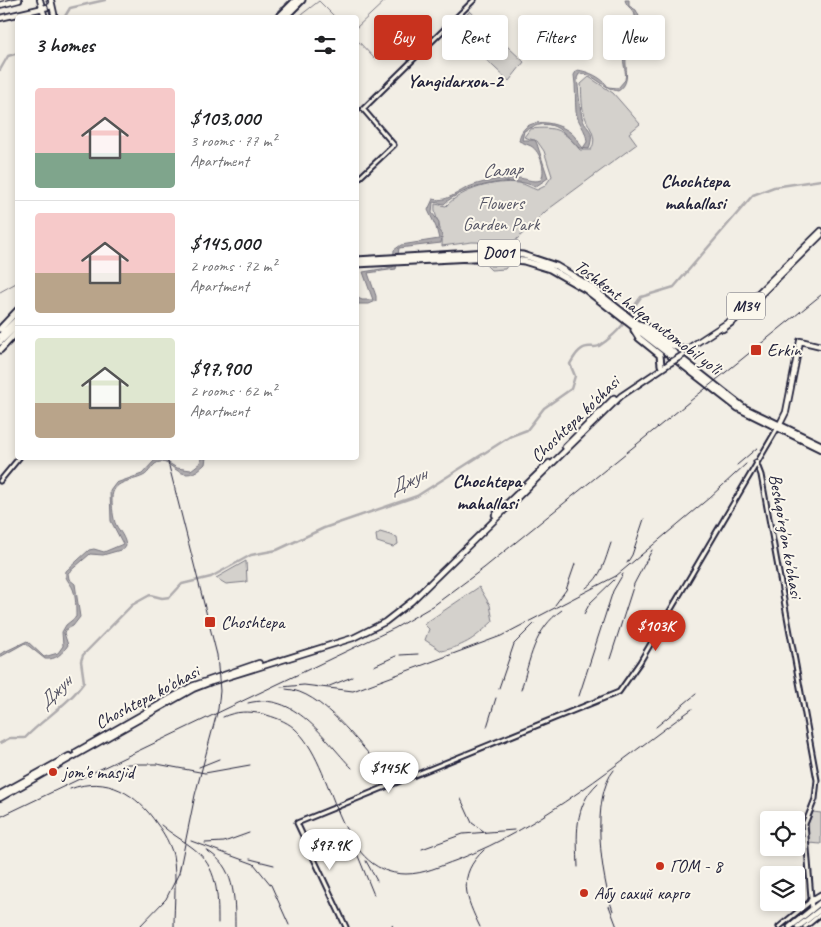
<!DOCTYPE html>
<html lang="en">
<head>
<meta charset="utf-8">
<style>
  body { margin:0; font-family:Caveat,sans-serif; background:#f6f6f6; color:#202124; height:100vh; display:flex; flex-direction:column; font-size:19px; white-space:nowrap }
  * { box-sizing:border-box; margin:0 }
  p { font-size:16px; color:#757577 }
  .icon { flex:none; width:28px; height:28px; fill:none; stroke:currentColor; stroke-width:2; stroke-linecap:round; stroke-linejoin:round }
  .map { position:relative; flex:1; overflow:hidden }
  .sheet { position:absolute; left:15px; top:15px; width:344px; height:445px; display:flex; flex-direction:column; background:#fff; border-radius:5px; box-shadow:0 2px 8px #0003 }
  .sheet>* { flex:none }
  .top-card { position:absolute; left:374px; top:15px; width:371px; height:45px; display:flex; gap:10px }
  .fabs { position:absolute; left:760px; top:811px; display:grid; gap:10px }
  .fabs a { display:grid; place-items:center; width:45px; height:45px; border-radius:5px; background:#fff; box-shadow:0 2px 8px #0003; font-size:25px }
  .price { position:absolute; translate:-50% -42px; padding:0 11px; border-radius:18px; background:#fff; color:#222; font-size:16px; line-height:32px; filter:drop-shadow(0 1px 2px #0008) }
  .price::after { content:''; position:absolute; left:50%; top:30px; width:15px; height:11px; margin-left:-8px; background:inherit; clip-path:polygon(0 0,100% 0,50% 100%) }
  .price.selected { background:#c8321e; color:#fff }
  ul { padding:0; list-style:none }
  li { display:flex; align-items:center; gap:15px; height:125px; padding:0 20px }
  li+li { border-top:1px solid #e0e0e0 }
  li span { display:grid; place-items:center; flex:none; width:140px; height:100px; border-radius:5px; color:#555 }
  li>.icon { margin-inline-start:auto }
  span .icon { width:60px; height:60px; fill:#fffc; stroke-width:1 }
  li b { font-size:21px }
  h2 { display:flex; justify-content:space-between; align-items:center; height:60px; padding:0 20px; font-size:21px }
  .chip { padding:0 18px; border-radius:5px; background:#fff; box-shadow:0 2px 8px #0003; font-size:18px; line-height:45px }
  .chip.selected { background:#c8321e; color:#fff }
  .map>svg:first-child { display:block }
  .green { fill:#d4d1cc; stroke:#7b7a84 }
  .water { fill:#aeabad; stroke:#76747f }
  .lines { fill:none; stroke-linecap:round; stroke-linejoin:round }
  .stream { stroke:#76747f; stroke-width:1 }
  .canal { stroke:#aeabad; stroke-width:2.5 }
  .minor-casing { stroke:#22223b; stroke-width:7 }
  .major-casing { stroke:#22223b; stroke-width:8 }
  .highway-casing { stroke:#22223b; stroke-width:9 }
  .minor { stroke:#fbf7ec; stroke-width:3 }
  .major { stroke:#fbf7ec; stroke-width:4.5 }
  .highway { stroke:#fbf7ec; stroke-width:5 }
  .rail { stroke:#22223b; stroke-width:1 }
  .major-bridge-casing { stroke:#22223b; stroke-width:8; stroke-linecap:butt }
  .major-bridge { stroke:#fbf7ec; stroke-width:4.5 }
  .poi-dot { fill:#c8321e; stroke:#fbf7ec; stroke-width:2 }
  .labels { text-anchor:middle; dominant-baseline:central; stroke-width:4; stroke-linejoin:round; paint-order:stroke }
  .shield { fill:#fbf7ec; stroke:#636270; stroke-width:1 }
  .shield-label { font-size:16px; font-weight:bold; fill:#22223b }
  .park-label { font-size:18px; fill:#575766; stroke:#fbf7ec }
  .street-label { font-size:18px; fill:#22223b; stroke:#fbf7ec }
  .poi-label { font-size:18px; fill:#22223b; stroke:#fbf7ec; text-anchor:start }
  .neighbourhood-label { font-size:19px; font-weight:bold; fill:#22223b; stroke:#fbf7ec }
  .water-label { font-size:19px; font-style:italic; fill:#535263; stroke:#fbf7ec }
</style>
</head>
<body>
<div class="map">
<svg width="821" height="927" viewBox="0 0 821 927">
  <rect width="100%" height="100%" fill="#f2eee5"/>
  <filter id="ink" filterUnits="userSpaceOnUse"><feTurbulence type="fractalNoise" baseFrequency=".02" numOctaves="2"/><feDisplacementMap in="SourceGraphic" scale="10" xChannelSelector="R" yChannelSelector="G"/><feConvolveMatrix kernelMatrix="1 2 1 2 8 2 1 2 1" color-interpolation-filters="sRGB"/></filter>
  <g filter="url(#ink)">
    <path class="green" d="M 470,11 L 524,62 L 509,81 L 453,29 Z
      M 589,77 L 613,93 L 640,124 L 629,133 L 637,144 L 546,211 L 513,243 L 472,242 L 442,246 C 444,230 433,217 435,204 L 446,206 C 462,189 495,180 519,183 C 525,184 531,188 537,190 L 545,186 L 552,176 L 544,151 L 537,141 L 524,137 L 530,129 C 557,126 563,130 580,150 L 591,150 C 599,135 587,127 584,113 C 581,104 582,93 581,84 Z
      M 471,260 L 476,263 L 491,260 L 490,266 L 494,266 L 495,260 L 510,262 L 505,269 L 491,270 L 485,264 L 452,262 Z
      M 380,532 L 397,537 L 398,544 L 393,547 L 377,542 L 376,535 Z
      M 246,561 L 247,582 L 226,584 L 216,578 Z
      M 479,587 L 490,605 L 493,621 C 475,638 467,645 442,651 L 425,640 L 429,629 L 424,624 Z
      M 813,812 L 821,813 L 821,844 L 808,843 L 808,824 Z"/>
    <path class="water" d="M 625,0 L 629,0 L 629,6 L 636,10 C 650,34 627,43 626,58 C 625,70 631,83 618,91 C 604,89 591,71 579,74 L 577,78 C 579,90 579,104 582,117 C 586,132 596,127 589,149 L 579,148 C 561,129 551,116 524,131 L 522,140 L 535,140 L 537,144 L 548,178 L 535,187 C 514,174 461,187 444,204 L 433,202 L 432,213 L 439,222 L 439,231 L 442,235 L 441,243 L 399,248 L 396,269 L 368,273 L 376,296 L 376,301 L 369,304 L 356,304 L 356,297 L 362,300 L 373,300 L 363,272 L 393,267 L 394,250 L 401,245 L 439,239 L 436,227 L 428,210 L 433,199 C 448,203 460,189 474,185 C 486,181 504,178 517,178 C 526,178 532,183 541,180 C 546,171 541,152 531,146 C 527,144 523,143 519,141 C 522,115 555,121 570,132 C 576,136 578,143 583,148 L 587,142 C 586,128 578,124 576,112 C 575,100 576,87 574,75 L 577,70 C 588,71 603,78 608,87 L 618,88 L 625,80 C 627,71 622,64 624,56 C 626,37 639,44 635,16 C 635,10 627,8 625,0 Z
      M 201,458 L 206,458 L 205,464 C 182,488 174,461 160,462 C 153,462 149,474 143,476 C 131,482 112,480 112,499 C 112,506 113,519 116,525 C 120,532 125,537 126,546 L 124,549 L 103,555 L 90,554 L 68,573 L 69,579 L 75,584 L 80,617 L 73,626 L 65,630 L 64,633 L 68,645 C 62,654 56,660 45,659 L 25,643 L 0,657 L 0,654 L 27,641 L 44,657 L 58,653 L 63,646 L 62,632 L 66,625 L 76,617 C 76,608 76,597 73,589 C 70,582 64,579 66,571 L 89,550 L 94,549 L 104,552 L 123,544 L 111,521 L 110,491 L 116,483 L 142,474 L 155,460 L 162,459 L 177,468 L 191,470 L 200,463 Z"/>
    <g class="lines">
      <path class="stream" d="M 285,4 L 289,0
        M 272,18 L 282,7
        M 297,18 L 319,1 L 336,18
        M 356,28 L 386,0
        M 356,39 L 375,59
        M 0,292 L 18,282
        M 12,469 L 22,458
        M 785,927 L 807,909"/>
      <path class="canal" d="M 64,18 L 70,8 L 105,0
        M 0,70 L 8,56 L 18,53
        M 627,316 L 641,297 L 674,287 L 753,195 L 774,187 L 821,180
        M 0,743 L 10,738 L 25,738 C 44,718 69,704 84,682 L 81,661 L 83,655 L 132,605 L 150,595 L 162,598 L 170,597 L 182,584 L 211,577 L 251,555 L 277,550 L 324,528 L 417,496 L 511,436 L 527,430 L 544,408 L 571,389 L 575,376 L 570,364 C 574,357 579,348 587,347 C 591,346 595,348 599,346 C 607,341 621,329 625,321"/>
      <g class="minor-casing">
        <path id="minor" d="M 356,181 L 394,145 L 363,109 L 474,0
          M 756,462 L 761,475 L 817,780 L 815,799 L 805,824 L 812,910
          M 0,481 L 19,458
          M 346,927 L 297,823 L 619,692 L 640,662 L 777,429
          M 779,927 L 811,901
          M 805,927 L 821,914"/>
      </g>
      <g class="major-casing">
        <path id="major" d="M 40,0 L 45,18
          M 51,0 L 55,18
          M 0,5 L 19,0
          M 0,18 L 52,6
          M 723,329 L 735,320 L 821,235
          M 681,353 L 730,321 L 821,231
          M 779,426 L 786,412 L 800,341 L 821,346
          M 565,447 L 614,398
          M 495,515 L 549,463
          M 76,752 L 192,686 L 259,663
          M 0,794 L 69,756
          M 0,798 L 193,689 L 211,682 L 353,638 L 385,622 L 412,601 L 621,396 L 670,363
          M 790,927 L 821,902
          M 798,927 L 821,909"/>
      </g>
      <g class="highway-casing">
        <path id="highway" d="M 278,18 L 296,0
          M 284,18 L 302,0
          M 356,260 L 489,252 L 523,255 L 556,266 L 588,285 L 744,408 L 821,445
          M 356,264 L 491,257 L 524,261 L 550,269 L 585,289 L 738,408 L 821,449
          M 639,324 C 655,327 674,353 687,349
          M 0,329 L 18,310
          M 634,330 L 639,338 L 660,355 L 661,365
          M 0,336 L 18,318
          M 0,342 L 18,324
          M 0,350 L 18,331
          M 811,901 L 821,895"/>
      </g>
      <use href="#minor" class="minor"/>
      <use href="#major" class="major"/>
      <use href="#highway" class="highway"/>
      <path class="rail" d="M 46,0 L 51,18
        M 737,465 L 757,448
        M 627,563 L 632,555 L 644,519
        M 586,588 C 602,577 605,560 611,543
        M 555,605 L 566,590 L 575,564
        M 584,614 L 590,603 L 614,580
        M 400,655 L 418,654
        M 610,659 L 634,584 L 652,550
        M 374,666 L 396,656
        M 281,687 L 304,685 L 353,691 L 501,636 L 616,576 L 709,498 L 746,464
        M 327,687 L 352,677
        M 499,688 L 514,644 L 534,624
        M 286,689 C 322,691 358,743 382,769
        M 521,690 C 530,660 534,629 562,610
        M 579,696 L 613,591 L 623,574
        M 248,703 C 295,691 323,738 352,768
        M 223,717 C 236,711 249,711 263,714 C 274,717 286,721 294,728 C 337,765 335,874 406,874 C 424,874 440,866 457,860 C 545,826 616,763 692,709
        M 487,727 L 496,698
        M 656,727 L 696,694
        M 199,767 L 219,759
        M 112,770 L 128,764 L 157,764 L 205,773 L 250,765
        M 70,789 C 107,775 137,794 157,824 C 164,833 170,844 173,855 C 177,877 174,904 174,927
        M 461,799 L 472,823 L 485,832
        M 0,817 L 395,628 L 433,606 L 484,568 L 821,295
        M 161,825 C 171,834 183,840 193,848 C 218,867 218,895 218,923
        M 191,841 L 254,864 L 271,885 L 289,925
        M 205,843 L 224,842 L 249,833
        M 422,849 L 463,834 L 514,830
        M 206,850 C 235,866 235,898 235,927
        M 356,851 L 374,895
        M 250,859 L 274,865
        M 366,861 L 377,881
        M 578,867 C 577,836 573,806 598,783
        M 609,906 L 617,927
        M 613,911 C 601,877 590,798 614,770
        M 392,925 L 393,927
        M 139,927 L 166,899 L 179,873 L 195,795 L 218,709 L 220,691 L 217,655 L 167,458
        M 480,927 C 466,898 456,876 484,850"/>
      <g class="major-bridge-casing">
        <path id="major-bridge" d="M 670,363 L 683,355"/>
      </g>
      <use href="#major-bridge" class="major-bridge"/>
    </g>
  </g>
  <g class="poi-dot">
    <rect x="750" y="344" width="12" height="12" rx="2.5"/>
    <rect x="204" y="616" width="12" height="12" rx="2.5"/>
    <circle cx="53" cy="772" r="5"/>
    <circle cx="660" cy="866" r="5"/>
    <circle cx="584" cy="893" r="5"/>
  </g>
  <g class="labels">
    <g class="shield">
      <rect x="478" y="239.5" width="42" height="27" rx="4"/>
      <rect x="727" y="292.5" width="38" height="27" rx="4"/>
    </g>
    <g class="shield-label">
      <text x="499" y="253">D001</text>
      <text x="746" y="306">M34</text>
    </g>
    <g class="park-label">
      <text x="501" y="203">Flowers<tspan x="501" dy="21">Garden Park</tspan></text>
    </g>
    <g class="street-label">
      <text transform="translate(648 317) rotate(37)">Toshkent halqa avtomobil yo'li</text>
      <text transform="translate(575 419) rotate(-44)">Choshtepa ko'chasi</text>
      <text transform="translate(786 536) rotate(80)">Beshqo'rg'on ko'chasi</text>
      <text transform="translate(147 697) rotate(-28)">Choshtepa ko'chasi</text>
    </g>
    <g class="poi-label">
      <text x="767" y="350">Erkin</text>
      <text x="221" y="622">Choshtepa</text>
      <text x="63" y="772">jom'e masjid</text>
      <text x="670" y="866">ГОМ - 8</text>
      <text x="594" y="893">Абу сахий карго</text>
    </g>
    <g class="neighbourhood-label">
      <text x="455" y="81">Yangidarxon-2</text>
      <text x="695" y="181">Chochtepa<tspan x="695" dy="22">mahallasi</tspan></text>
      <text x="487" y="481">Chochtepa<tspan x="487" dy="22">mahallasi</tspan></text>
    </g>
    <g class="water-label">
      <text transform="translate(502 170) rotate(-4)">Салар</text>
      <text transform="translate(408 481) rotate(-25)">Джун</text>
      <text transform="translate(55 692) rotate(-45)">Джун</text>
    </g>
  </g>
</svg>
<div class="fabs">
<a><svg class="icon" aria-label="locate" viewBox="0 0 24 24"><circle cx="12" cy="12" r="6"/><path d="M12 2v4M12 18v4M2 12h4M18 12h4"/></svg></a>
<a><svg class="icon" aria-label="layers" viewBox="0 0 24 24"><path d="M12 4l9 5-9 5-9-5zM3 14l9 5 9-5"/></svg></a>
</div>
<b class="price selected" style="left:656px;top:652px">$103K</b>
<b class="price" style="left:389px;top:794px">$145K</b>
<b class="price" style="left:330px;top:871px">$97.9K</b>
<div class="top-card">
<a class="chip selected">Buy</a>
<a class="chip">Rent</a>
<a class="chip">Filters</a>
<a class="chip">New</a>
</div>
<section class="sheet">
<h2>3 homes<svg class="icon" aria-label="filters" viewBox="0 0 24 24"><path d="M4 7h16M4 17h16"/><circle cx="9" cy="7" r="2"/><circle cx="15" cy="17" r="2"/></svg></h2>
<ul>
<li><span style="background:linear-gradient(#f6c9c9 65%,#7fa58c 0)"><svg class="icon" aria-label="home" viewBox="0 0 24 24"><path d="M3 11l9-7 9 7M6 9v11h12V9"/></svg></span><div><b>$103,000</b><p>3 rooms · 77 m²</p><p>Apartment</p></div></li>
<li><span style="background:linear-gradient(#f6c9c9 60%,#b9a48a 0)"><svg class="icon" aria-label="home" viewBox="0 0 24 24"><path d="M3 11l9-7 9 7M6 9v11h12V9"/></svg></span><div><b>$145,000</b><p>2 rooms · 72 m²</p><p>Apartment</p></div></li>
<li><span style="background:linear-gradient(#dfe7d0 65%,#b9a48a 0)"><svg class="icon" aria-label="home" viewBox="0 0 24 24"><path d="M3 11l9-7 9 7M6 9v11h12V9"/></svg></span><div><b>$97,900</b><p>2 rooms · 62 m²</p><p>Apartment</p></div></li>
</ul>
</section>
</div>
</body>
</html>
